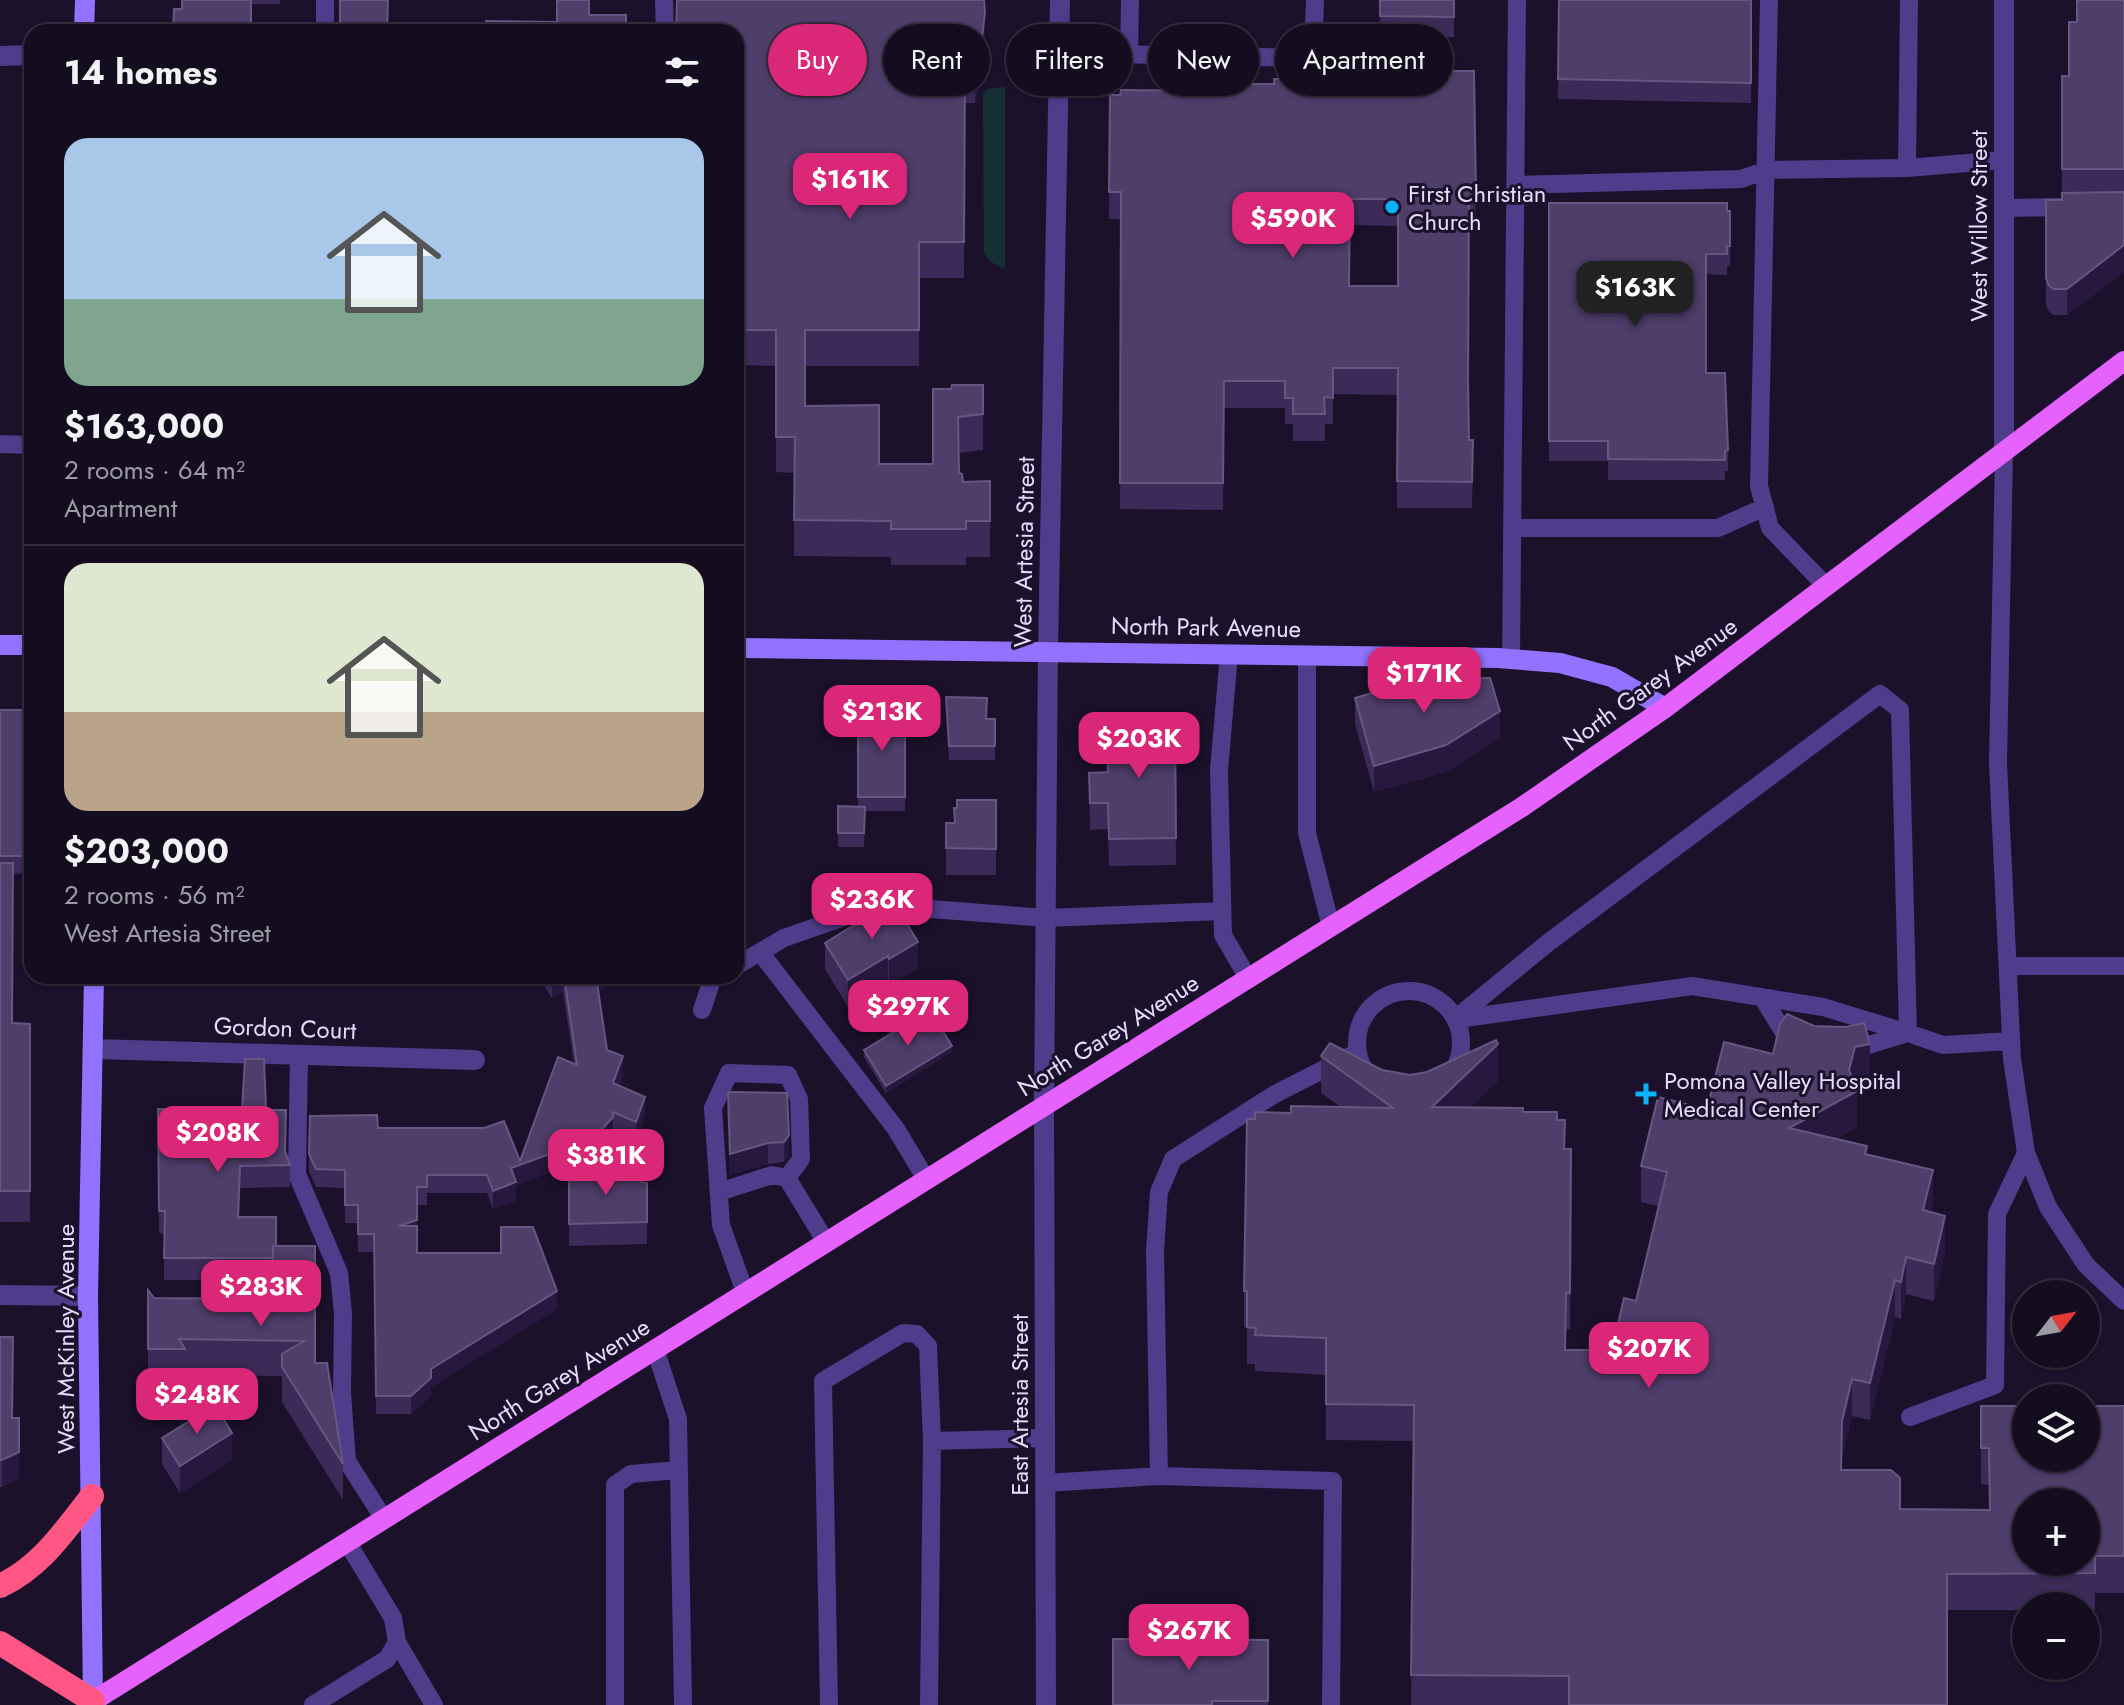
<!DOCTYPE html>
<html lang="en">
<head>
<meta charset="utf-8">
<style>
  body { margin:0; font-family:Jost,sans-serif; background:#211b2d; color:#f1f3f6; height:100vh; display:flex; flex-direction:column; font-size:30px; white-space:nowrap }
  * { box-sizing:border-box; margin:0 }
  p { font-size:26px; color:#9d9ca5 }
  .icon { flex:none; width:44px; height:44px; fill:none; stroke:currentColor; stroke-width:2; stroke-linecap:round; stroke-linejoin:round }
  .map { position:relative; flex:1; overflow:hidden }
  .drawer { position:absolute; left:24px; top:24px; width:720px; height:960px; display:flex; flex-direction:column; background:#140d20; border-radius:24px; box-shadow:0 2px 6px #0004,0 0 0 2px #332d3e }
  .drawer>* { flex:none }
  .banner { position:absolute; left:768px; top:24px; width:760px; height:72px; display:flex; gap:16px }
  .needle { width:52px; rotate:59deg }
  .buttons { position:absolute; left:2012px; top:1280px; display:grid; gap:16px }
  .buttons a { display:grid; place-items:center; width:88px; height:88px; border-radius:50%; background:#140d20; box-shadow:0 2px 6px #0004,0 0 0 2px #332d3e; font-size:40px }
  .price { position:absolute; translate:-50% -68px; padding:0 18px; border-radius:16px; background:#db2777; color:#fff; font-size:26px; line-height:52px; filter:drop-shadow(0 2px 4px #0008) }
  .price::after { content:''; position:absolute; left:50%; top:48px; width:24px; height:18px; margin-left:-12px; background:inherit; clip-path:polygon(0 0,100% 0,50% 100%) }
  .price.selected { background:#222; color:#fff }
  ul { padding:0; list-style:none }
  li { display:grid; align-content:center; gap:16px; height:424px; padding:0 40px }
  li+li { border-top:2px solid #332d3e }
  li span { display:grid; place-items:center; height:248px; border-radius:24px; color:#555 }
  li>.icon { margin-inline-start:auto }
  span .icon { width:144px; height:144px; fill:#fffc; stroke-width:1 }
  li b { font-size:34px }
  h2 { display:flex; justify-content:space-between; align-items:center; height:96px; padding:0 40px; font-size:34px }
  .tag { padding:0 28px; border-radius:36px; background:#140d20; box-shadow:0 2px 6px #0004,0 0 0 2px #332d3e; font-size:28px; line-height:72px }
  .tag.selected { background:#db2777; color:#fff }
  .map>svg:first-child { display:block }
  .green { fill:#143035 }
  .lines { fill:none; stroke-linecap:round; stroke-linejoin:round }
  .lane { stroke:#4f3c8a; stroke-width:18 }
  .street { stroke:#4f3c8a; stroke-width:20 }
  .secondary { stroke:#9372ff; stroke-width:20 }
  .primary { stroke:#e562ff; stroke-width:20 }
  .highway { stroke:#ff5684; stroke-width:24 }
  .wall { fill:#3d2a59; fill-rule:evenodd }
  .shaded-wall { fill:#28183f }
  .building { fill:#4f3d6a; stroke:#675682; stroke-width:2; fill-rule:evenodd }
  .poi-dot { fill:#07b2ff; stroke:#1b112b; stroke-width:3 }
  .labels { text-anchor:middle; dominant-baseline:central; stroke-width:6; stroke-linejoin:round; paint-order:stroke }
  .poi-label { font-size:24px; fill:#e7dbff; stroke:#1b112b; text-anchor:start }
  .street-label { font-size:24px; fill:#e7dbff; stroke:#1b112b }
</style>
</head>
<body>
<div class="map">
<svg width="2124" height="1705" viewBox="0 0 2124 1705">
  <rect width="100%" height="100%" fill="#1b112b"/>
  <path class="green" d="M 1005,87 L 1005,269 L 989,261 L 984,253 L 983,94 L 987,89 Z"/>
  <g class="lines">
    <path class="lane" d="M 664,0 L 665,32
      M 1769,0 L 1759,486 L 1770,528 L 1826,586
      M 325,32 L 325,0
      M 1060,53 L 1313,58 L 1315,0
      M 1129,54 L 1130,0
      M 1907,168 L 2004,160
      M 1516,185 L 1741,179 L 1767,170 L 1907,168 L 1909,0
      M 2004,208 L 2069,207
      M 0,444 L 32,445
      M 2004,452 L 1998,763 L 2012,1059 L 2026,1153 L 2048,1207 L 2086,1265 L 2124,1301
      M 1512,528 L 1718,528 L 1765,507
      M 1229,654 L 1219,770 L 1223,935 L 1248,978
      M 1307,655 L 1307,833 L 1331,927
      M 1511,659 L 1517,0
      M 760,952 L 896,1129 L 926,1179
      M 736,966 L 784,938 L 867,909 L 905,907 L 1046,918 L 1222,911
      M 2008,966 L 2124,966
      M1357 1043a52 52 0 1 1 104 0a52 52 0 1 1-104 0Z
      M 1762,997 L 1786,1036 L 1798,1042
      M 702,1010 L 712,980 L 718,976
      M 1455,1019 L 1549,942 L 1880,694 L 1900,710 L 1908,1033 L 1943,1045 L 2011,1041
      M 1458,1019 L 1692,986 L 1823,1007 L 1908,1033
      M 1849,1051 L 1908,1033
      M 299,1055 L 297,1174 L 339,1273 L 343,1313 L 342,1393 L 347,1461 L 384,1519
      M 719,1192 L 772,1175 L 787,1178 L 826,1242
      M 745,1292 L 721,1225 L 713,1108 L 729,1073 L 788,1075 L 799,1099 L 801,1159 L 787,1178
      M 655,1349 L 678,1419 L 683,1705
      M 1910,1417 L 1995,1385 L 1997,1214 L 2026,1153
      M 1159,1476 L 1155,1251 L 1159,1192 L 1173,1159 L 1275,1094 L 1358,1052
      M 1045,1483 L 1159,1476 L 1333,1481 L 1331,1705
      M 397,1642 L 434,1705
      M 313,1705 L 387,1659 L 397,1642 L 393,1618 L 347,1542
      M 615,1705 L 615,1485 L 631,1474 L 679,1470
      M 829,1705 L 823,1381 L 903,1333 L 917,1334 L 928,1346 L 932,1441 L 1045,1438
      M 929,1705 L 932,1438"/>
    <path class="street" d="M 0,56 L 32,55
      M 2004,452 L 2004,0
      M 95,1049 L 475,1060
      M 0,1295 L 88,1296
      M 1046,1705 L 1044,1105 L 1048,651 L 1060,0"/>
    <path class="secondary" d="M 84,32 L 85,0
      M 0,645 L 32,645
      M 736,648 L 1498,658 L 1560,663 L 1612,677 L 1665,708
      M 93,1701 L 88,1296 L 94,976"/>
    <path class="primary" d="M 87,1705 L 1522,807 L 1665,708 L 2124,361"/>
    <path class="highway" d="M 0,1586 C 41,1567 65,1530 92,1496
      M 0,1643 L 93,1701"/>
  </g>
  <path class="wall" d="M 182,0 L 280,0 L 280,4 L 251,4 L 182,9 Z
    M 1380,0 L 1454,0 L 1454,37 L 1380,37 Z
    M 1559,0 L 1751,0 L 1751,103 L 1558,99 Z
    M 2124,0 L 2124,272 L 2067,315 L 2053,315 L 2048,310 L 2046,304 L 2046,200 L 2062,200 L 2062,76 L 2069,76 L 2077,22 Z
    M 736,32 L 985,48 L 982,74 L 975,103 L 965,103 L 964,278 L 919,278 L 919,366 L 805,366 L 805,406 L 879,464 L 933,464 L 951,389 L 983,385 L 983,450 L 959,453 L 959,473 L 963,482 L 990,481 L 990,557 L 966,557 L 966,565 L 891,565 L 891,557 L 794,556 L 794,473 L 776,472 L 776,366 L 736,365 Z
    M 1474,71 L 1476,223 L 1469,223 L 1468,385 L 1469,440 L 1473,440 L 1472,508 L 1397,508 L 1397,395 L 1333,394 L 1333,424 L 1325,424 L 1325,441 L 1293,441 L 1293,424 L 1285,424 L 1285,408 L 1224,408 L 1223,510 L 1120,509 L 1121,219 L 1109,219 L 1110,95 L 1218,91 L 1274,84 L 1436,79 ZM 1350,225 L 1398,226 L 1398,286 L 1349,286 Z
    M 1549,203 L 1730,211 L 1730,266 L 1727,266 L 1727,275 L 1706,274 L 1706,373 L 1728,450 L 1728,471 L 1725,471 L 1725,480 L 1608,480 L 1608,461 L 1549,461 Z
    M 946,697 L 986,719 L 995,719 L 995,760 L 949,760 Z
    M 1355,698 L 1500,738 L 1446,772 L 1374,792 L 1355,724 Z
    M 0,710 L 32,710 L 30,873 L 13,874 L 13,1023 L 30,1024 L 30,1222 L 0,1222 Z
    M 905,710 L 905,811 L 865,811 L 864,847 L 838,847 L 838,806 L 858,807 L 858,717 Z
    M 1175,721 L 1176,865 L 1109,866 L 1108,829 L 1090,830 L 1089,773 L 1108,772 Z
    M 996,800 L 996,875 L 946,875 L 946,823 L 954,823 L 954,808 Z
    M 893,901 L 918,968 L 889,986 L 888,983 L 848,1007 L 825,969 L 825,943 Z
    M 538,976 L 625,976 L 599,991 L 607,1050 L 623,1074 L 619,1086 L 645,1115 L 636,1140 L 613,1130 L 613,1135 L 584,1168 L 647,1183 L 647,1244 L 569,1246 L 569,1165 L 516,1185 L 516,1200 L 493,1209 L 487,1193 L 427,1193 L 427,1205 L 417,1205 L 417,1253 L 557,1309 L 431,1387 L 431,1396 L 411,1414 L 376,1414 L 374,1252 L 358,1252 L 358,1223 L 345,1223 L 345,1188 L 316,1187 L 309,1172 L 310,1116 L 378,1128 L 520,1161 L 574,1064 L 563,991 L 552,998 Z
    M 864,1050 L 952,1052 L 886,1093 L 864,1057 Z
    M 1321,1056 L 1382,1070 L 1410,1075 L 1427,1072 L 1498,1081 L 1470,1107 L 1523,1112 L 1557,1120 L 1565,1149 L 1571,1149 L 1570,1329 L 1566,1329 L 1565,1350 L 1612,1350 L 1636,1301 L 1658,1206 L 1641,1202 L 1641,1166 L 1707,1109 L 1870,1081 L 1855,1084 L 1857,1127 L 1836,1139 L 1867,1154 L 1933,1206 L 1931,1212 L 1945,1252 L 1934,1301 L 1906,1294 L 1901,1319 L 1895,1317 L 1870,1420 L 1852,1416 L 1842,1458 L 1841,1470 L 1900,1509 L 1989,1510 L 1989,1485 L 1981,1484 L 1981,1406 L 2124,1406 L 2124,1593 L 2095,1593 L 2095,1610 L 2086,1610 L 2086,1606 L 2026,1606 L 2026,1610 L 1947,1610 L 1947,1705 L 1411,1705 L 1414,1441 L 1326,1440 L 1326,1375 L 1255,1371 L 1255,1364 L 1247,1364 L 1247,1327 L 1244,1327 L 1244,1291 L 1255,1119 L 1291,1113 L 1341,1107 L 1321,1093 Z
    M 728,1092 L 787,1093 L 789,1155 L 784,1162 L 768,1164 L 730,1175 Z
    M 158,1109 L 266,1110 L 285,1153 L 290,1165 L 290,1187 L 240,1188 L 239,1217 L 276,1246 L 315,1363 L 343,1464 L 343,1500 L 282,1402 L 282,1376 L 185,1375 L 185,1384 L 148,1384 L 148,1290 L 154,1298 L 272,1299 L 272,1280 L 164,1280 L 164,1234 L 159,1233 Z
    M 0,1337 L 13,1418 L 19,1478 L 2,1487 L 0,1487 Z
    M 162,1438 L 232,1460 L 180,1493 L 162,1464 Z
    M 1268,1640 L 1268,1705 L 1113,1705 Z"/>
  <path class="shaded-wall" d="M 985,12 L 985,48 L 982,74 L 975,103 L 975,67 Z
    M 2124,245 L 2124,272 L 2067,315 L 2067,289 Z
    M 1500,711 L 1500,738 L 1446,772 L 1374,792 L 1374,766 Z
    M 918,942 L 918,968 L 889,986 L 889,959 Z
    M 888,956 L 888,983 L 848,1007 L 848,980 Z
    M 558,976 L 563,976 L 563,991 L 552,998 L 552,980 Z
    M 596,976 L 625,976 L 596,993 Z
    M 1498,1044 L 1498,1081 L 1432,1143 L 1432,1107 Z
    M 1870,1044 L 1870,1081 L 1855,1084 L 1857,1091 L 1857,1127 L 1789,1164 L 1789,1128 L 1849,1070 L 1855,1047 Z
    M 952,1046 L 952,1052 L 886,1093 L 886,1086 Z
    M 623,1056 L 623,1074 L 613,1101 L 613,1083 Z
    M 645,1097 L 645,1115 L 636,1140 L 636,1122 Z
    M 613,1117 L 613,1135 L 569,1185 L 569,1166 Z
    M 789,1135 L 789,1155 L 784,1162 L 784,1142 Z
    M 768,1143 L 768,1164 L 730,1175 L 730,1154 Z
    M 569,1147 L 569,1165 L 516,1185 L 516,1200 L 493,1209 L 493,1191 L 511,1168 Z
    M 1933,1170 L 1933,1206 L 1923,1247 L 1923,1210 Z
    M 1945,1216 L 1945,1252 L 1934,1301 L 1934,1264 Z
    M 417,1220 L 417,1238 L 399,1226 Z
    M 1906,1257 L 1906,1294 L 1901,1319 L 1901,1282 Z
    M 1895,1280 L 1895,1317 L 1870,1420 L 1870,1383 Z
    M 557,1291 L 557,1309 L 431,1387 L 431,1396 L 411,1414 L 411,1396 L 431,1369 Z
    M 1852,1379 L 1852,1416 L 1842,1458 L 1842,1421 Z
    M 232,1433 L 232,1460 L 180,1493 L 180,1466 Z
    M 19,1452 L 19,1478 L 2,1487 L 2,1460 Z"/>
  <path class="building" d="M 182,0 L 251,0 L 251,32 L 173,32 L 174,9 L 182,9 Z
    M 340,0 L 388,0 L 387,32 L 340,32 Z
    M 557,0 L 589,0 L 589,15 L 626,15 L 626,32 L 482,32 L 486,32 L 486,21 L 557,22 Z
    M 677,0 L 984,0 L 985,12 L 982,38 L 975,67 L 965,67 L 964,242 L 919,242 L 919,330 L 805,330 L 805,406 L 879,405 L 879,464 L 933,464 L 933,389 L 951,389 L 952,385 L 983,385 L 983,414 L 958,417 L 959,473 L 962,474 L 963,482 L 990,481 L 990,521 L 966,521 L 966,529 L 891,529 L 891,521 L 794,520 L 795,437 L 776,437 L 776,330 L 736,330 L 736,32 L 676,32 Z
    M 1380,0 L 1454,0 L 1454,17 L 1380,16 Z
    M 1559,0 L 1751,0 L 1751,83 L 1558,79 Z
    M 2077,0 L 2124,0 L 2124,169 L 2062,169 L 2062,76 L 2069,76 L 2069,22 L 2077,22 Z
    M 1436,71 L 1474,71 L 1476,196 L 1469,197 L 1468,379 L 1469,440 L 1473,440 L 1472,482 L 1397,481 L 1398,368 L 1333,368 L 1333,398 L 1324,397 L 1325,414 L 1293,414 L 1293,398 L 1285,398 L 1285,381 L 1224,381 L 1223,483 L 1120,483 L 1121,192 L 1109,192 L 1110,95 L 1120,95 L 1121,90 L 1218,91 L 1218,84 L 1274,84 L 1274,79 L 1436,79 ZM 1350,199 L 1398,199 L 1398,286 L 1349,286 Z
    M 2124,192 L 2124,245 L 2067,289 L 2053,289 L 2048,284 L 2046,278 L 2046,200 L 2062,200 L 2062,193 Z
    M 1549,203 L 1727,203 L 1727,211 L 1730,211 L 1730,246 L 1727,246 L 1727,254 L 1706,254 L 1706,373 L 1725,373 L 1728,450 L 1725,451 L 1725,460 L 1608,459 L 1608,441 L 1549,441 Z
    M 1427,677 L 1490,678 L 1500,711 L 1446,745 L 1374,766 L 1355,698 Z
    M 946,697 L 987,698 L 986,719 L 995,719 L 995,746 L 949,746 Z
    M 861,709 L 905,710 L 905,797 L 858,797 L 858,717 L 861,717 Z
    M 0,710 L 32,710 L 30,856 L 0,856 Z
    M 1175,721 L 1176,838 L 1109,839 L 1108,803 L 1090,803 L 1089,773 L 1108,772 L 1107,722 Z
    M 957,800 L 996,800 L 996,849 L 946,848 L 946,823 L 955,823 L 954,808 L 957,808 Z
    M 838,806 L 865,807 L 864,833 L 838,833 Z
    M 0,863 L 13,863 L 12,1023 L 30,1024 L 30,1191 L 0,1191 Z
    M 893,901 L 918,942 L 889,959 L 888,956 L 848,980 L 825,943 Z
    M 564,976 L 596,976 L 607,1050 L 623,1056 L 613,1083 L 645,1097 L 636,1122 L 613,1112 L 613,1117 L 569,1166 L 569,1147 L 511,1168 L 516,1182 L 493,1191 L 487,1175 L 427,1175 L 427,1187 L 417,1187 L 417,1220 L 399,1226 L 417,1226 L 417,1253 L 501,1253 L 501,1227 L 533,1227 L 557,1291 L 431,1369 L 431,1378 L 411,1396 L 376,1396 L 374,1234 L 358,1234 L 358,1205 L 345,1205 L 345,1170 L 316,1169 L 309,1154 L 310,1116 L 377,1115 L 378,1128 L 484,1128 L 504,1121 L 520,1161 L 558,1057 L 577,1065 Z
    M 930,1010 L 952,1046 L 886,1086 L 864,1050 Z
    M 1787,1014 L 1814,1026 L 1846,1027 L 1864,1023 L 1870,1044 L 1855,1047 L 1849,1070 L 1857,1091 L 1789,1128 L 1867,1146 L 1865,1154 L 1933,1170 L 1923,1210 L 1945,1216 L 1934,1264 L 1906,1257 L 1901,1282 L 1895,1280 L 1870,1383 L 1852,1379 L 1842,1421 L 1841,1470 L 1891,1470 L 1900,1478 L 1900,1509 L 1990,1510 L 1989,1448 L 1981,1448 L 1981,1406 L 2026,1406 L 2026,1458 L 2086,1458 L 2086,1406 L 2124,1406 L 2124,1556 L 2095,1556 L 2095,1573 L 1947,1574 L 1947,1705 L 1569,1705 L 1569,1676 L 1411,1675 L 1414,1405 L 1326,1404 L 1326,1338 L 1255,1335 L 1256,1328 L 1247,1327 L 1247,1291 L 1244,1291 L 1247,1119 L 1255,1119 L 1255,1112 L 1291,1113 L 1291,1106 L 1393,1108 L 1321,1056 L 1330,1043 L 1382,1070 L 1410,1075 L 1427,1072 L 1496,1040 L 1498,1044 L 1432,1107 L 1523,1108 L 1523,1112 L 1557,1112 L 1557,1120 L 1565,1120 L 1564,1149 L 1571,1149 L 1570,1293 L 1566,1293 L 1565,1350 L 1612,1350 L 1624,1298 L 1636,1301 L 1667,1172 L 1641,1166 L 1658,1097 L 1707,1109 L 1724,1042 L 1773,1054 L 1780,1024 ZM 2026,1502 L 2086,1502 L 2086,1562 L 2026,1562 Z
    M 245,1059 L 264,1059 L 266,1110 L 286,1110 L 285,1151 L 290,1165 L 240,1166 L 238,1217 L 276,1217 L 276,1246 L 273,1246 L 273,1258 L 164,1258 L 165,1211 L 159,1211 L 158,1109 L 242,1110 Z
    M 728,1092 L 787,1093 L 789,1135 L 784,1142 L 768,1143 L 730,1154 Z
    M 611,1167 L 611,1173 L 641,1174 L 641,1182 L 647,1183 L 647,1222 L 569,1224 L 569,1168 Z
    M 273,1246 L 315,1246 L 315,1363 L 327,1363 L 343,1464 L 282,1367 L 282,1354 L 304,1341 L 179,1339 L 185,1349 L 148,1349 L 148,1290 L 154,1298 L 272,1299 Z
    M 0,1337 L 13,1337 L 12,1418 L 19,1418 L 19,1452 L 2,1460 L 0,1460 Z
    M 215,1405 L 232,1433 L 180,1466 L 162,1438 Z
    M 1113,1639 L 1268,1640 L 1268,1701 L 1212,1701 L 1212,1705 L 1113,1705 Z"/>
  <g class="poi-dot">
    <circle cx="1392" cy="207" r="8"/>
    <path d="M1642 1082h8v8h8v8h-8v8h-8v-8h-8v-8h8z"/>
  </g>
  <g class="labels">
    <g class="poi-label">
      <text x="1408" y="193">First Christian<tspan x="1408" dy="28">Church</tspan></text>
      <text x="1664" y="1080">Pomona Valley Hospital<tspan x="1664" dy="28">Medical Center</tspan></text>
    </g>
    <g class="street-label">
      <text transform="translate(1978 226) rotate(-90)">West Willow Street</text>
      <text transform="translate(1024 552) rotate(-89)">West Artesia Street</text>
      <text transform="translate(1206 627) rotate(1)">North Park Avenue</text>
      <text transform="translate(1650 684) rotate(-36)">North Garey Avenue</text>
      <text transform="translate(285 1028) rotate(2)">Gordon Court</text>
      <text transform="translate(1108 1035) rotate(-32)">North Garey Avenue</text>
      <text transform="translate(65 1339) rotate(-90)">West McKinley Avenue</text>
      <text transform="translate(559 1379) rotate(-32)">North Garey Avenue</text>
      <text transform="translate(1019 1405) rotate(-90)">East Artesia Street</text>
    </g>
  </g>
</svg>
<div class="buttons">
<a><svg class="needle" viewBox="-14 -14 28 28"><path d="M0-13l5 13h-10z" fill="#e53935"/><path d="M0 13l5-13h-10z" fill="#9d9ca5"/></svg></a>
<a><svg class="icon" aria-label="layers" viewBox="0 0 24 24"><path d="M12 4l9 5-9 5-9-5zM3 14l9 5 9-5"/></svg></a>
<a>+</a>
<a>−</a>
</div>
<b class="price" style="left:850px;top:221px">$161K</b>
<b class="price" style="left:1293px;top:260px">$590K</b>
<b class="price selected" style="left:1635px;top:329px">$163K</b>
<b class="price" style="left:1424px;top:715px">$171K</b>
<b class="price" style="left:882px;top:753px">$213K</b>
<b class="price" style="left:1139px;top:780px">$203K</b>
<b class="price" style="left:872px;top:941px">$236K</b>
<b class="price" style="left:908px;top:1048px">$297K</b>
<b class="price" style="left:218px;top:1174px">$208K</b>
<b class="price" style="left:606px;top:1197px">$381K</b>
<b class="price" style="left:261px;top:1328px">$283K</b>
<b class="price" style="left:1649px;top:1390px">$207K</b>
<b class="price" style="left:197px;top:1436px">$248K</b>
<b class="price" style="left:1189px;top:1672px">$267K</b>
<div class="banner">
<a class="tag selected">Buy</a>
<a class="tag">Rent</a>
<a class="tag">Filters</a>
<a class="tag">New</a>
<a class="tag">Apartment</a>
</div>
<section class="drawer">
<h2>14 homes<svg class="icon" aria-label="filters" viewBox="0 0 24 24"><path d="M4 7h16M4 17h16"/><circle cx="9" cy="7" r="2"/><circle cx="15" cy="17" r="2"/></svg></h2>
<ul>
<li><span style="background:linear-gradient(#a9c7e8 65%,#7fa58c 0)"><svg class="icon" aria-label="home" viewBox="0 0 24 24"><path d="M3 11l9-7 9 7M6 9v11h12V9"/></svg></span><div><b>$163,000</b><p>2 rooms · 64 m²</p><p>Apartment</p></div></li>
<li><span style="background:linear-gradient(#dfe7d0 60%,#b9a48a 0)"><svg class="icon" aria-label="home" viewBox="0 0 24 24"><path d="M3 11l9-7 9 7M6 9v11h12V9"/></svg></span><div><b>$203,000</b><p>2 rooms · 56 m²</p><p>West Artesia Street</p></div></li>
</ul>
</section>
</div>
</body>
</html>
